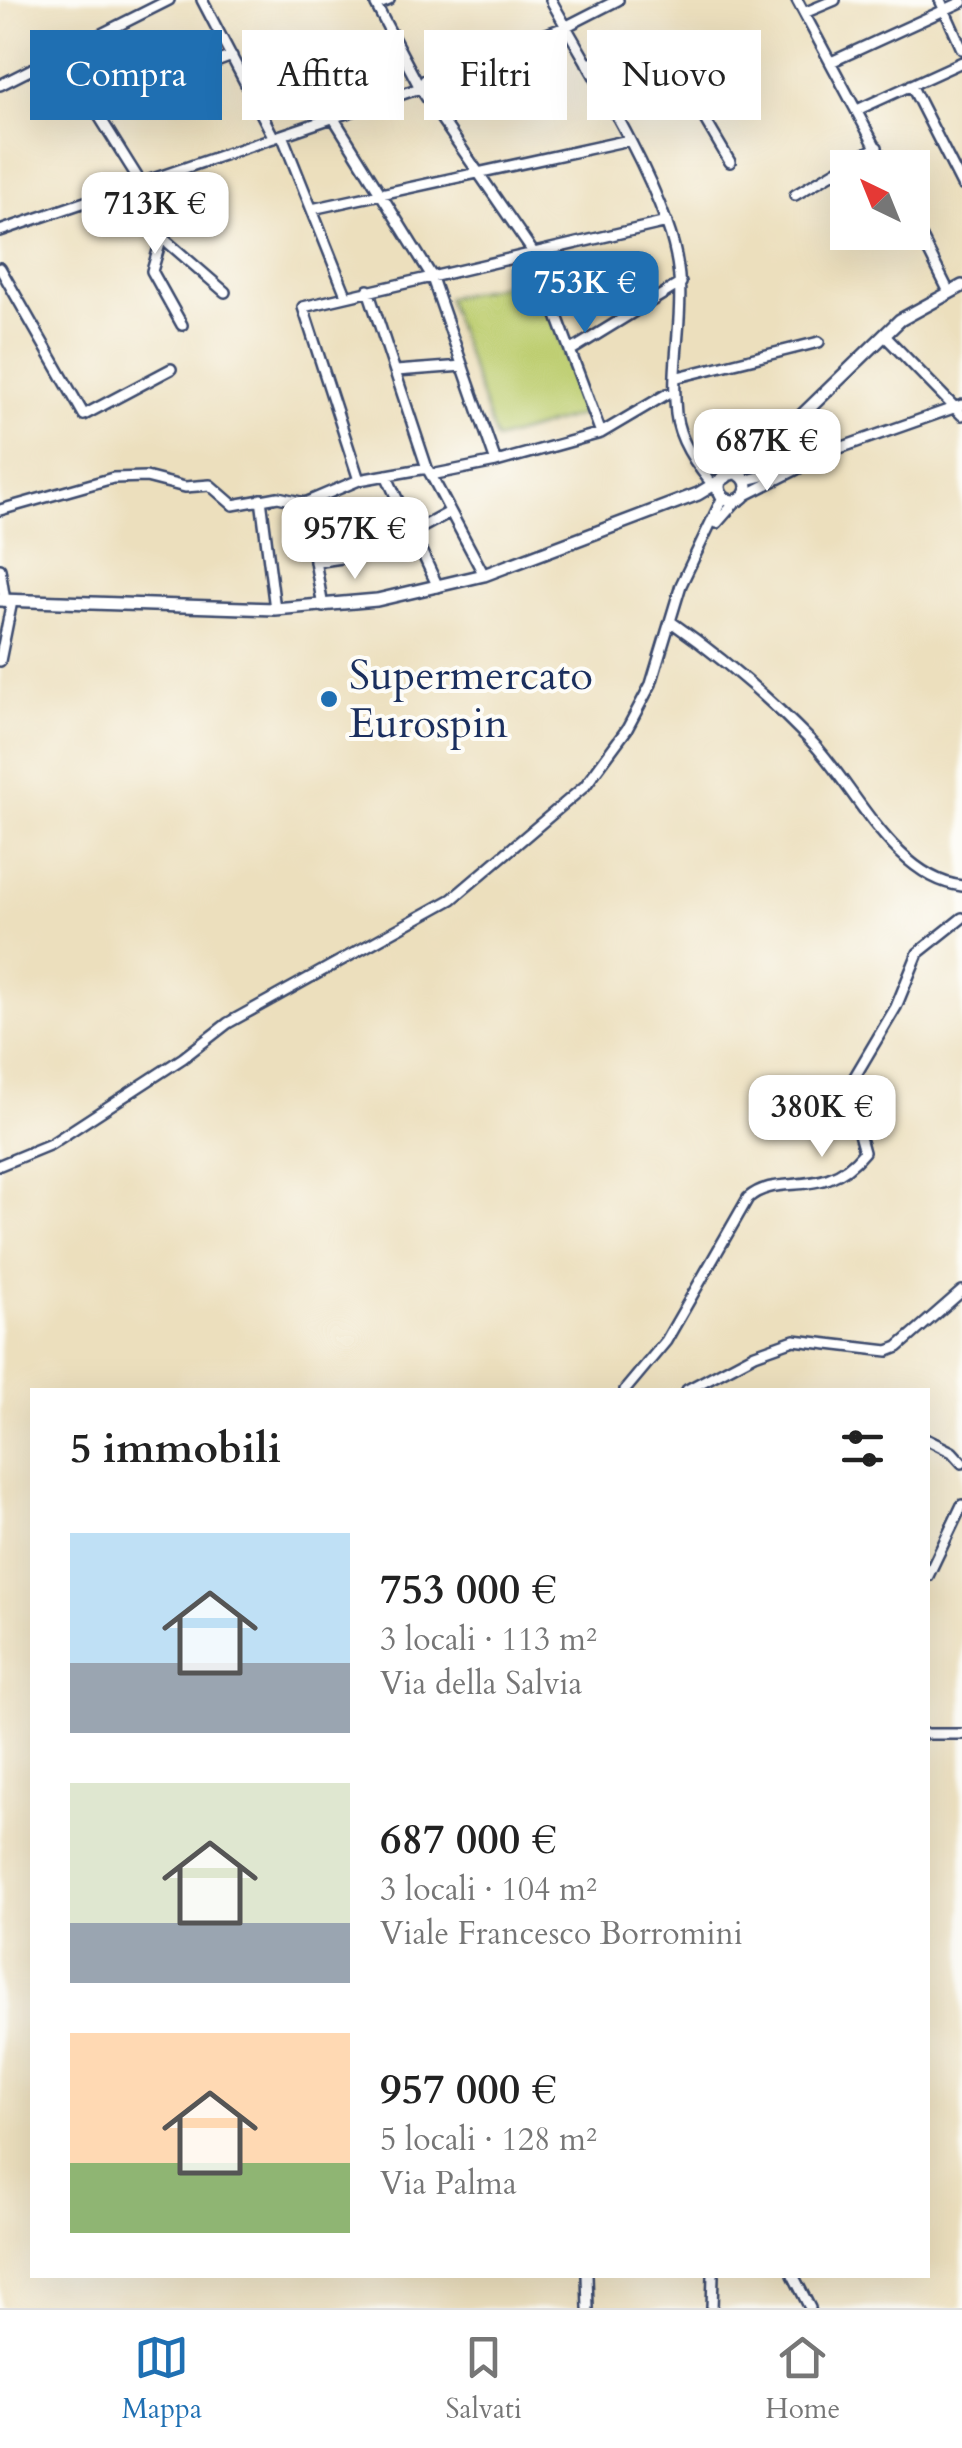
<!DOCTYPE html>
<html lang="it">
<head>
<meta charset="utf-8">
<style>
  body { margin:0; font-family:Cardo,serif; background:#f2f2f2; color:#222; height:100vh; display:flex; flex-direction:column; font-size:38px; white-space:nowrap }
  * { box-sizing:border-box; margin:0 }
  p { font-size:32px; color:#767676 }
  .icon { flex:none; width:55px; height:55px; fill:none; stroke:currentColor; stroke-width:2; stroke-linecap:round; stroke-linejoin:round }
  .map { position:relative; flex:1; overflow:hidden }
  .details { position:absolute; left:30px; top:1388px; width:900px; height:890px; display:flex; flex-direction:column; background:#fff; border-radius:0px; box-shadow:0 10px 40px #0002 }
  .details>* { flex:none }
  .banner { position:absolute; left:30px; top:30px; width:902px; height:90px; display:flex; gap:20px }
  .needle { width:65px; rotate:317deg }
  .tools { position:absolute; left:830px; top:150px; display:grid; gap:20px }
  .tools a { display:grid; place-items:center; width:100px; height:100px; border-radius:0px; background:#fff; box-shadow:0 10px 40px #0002; font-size:50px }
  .price { position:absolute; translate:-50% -85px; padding:0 22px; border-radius:20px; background:#fff; color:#222; font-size:32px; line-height:65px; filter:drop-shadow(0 2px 5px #0008) }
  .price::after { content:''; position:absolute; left:50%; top:60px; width:30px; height:22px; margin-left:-15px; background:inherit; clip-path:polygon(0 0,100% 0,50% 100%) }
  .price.current { background:#1f6fb2; color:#fff }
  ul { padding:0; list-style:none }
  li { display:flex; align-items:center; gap:30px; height:250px; padding:0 40px }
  li span { display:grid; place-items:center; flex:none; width:280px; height:200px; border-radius:0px; color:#555 }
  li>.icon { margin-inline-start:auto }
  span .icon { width:120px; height:120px; fill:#fffc; stroke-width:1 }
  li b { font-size:42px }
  h2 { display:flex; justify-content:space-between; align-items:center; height:120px; padding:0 40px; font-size:42px }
  .chip { padding:0 35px; border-radius:0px; background:#fff; box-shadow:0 10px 40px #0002; font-size:35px; line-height:90px }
  .chip.current { background:#1f6fb2; color:#fff }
  .tab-bar { display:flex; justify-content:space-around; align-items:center; height:140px; border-top:2px solid #e0e0e0; background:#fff; font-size:28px; color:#767676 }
  .tab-bar a { display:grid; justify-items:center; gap:5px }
  .tab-bar .current { color:#1f6fb2 }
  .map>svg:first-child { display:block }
  .green { fill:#bece71; stroke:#6c7e68; stroke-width:2.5 }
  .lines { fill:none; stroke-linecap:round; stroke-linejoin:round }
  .minor-casing { stroke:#3a496c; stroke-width:14 }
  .major-casing { stroke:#3a496c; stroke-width:16 }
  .minor { stroke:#fff; stroke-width:9 }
  .major { stroke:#fff; stroke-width:11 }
  .poi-dot { fill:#1f6fb2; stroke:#fdfcf7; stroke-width:4 }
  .labels { text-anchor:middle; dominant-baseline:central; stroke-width:8; stroke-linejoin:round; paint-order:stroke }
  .poi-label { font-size:42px; fill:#1b2f5e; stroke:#fdfcf7; text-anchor:start }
</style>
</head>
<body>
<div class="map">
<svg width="962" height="2308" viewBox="0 0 962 2308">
  <rect width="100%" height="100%" fill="#fdfcf7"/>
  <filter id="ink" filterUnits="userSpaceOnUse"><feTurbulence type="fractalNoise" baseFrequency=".01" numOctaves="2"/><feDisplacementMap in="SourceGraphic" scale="20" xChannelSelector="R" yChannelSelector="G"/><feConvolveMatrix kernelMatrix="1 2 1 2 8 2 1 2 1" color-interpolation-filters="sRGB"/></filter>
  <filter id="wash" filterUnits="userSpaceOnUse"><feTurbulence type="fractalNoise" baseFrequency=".0048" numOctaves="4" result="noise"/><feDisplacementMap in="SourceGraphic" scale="40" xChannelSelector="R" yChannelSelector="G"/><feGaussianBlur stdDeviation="2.25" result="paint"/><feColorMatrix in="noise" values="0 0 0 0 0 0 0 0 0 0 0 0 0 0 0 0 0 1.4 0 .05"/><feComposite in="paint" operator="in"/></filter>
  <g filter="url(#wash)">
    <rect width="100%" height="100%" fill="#ecdfbd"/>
    <path class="green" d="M 537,277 L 587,413 L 496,440 L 447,298 Z"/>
  </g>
  <g filter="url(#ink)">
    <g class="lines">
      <g class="minor-casing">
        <path id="minor" d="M 202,0 L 274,138
          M 389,0 L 376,5 L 420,88 L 533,252 L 601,433
          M 551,0 C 591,73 639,145 667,224 C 694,297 669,345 676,414 C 679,442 701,472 720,493
          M 797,0 L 887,168
          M 940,0 L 962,49
          M 804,13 L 835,0
          M 831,62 L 962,2
          M 587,64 L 638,53 L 670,60 L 730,162
          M 0,85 L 169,0
          M 911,85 L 962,185
          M 857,110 L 962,62
          M 333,117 L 431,275 L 496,462
          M 282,135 L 346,295
          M 141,183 L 94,108 L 232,56
          M 111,193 L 225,292
          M 795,195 L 877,147
          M 312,209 L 629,140
          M 912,218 L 949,292
          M 0,231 L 420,88 L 425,80 L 565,27 L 618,0
          M 162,237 L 152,271 L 182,325
          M 0,268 L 84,415 L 171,369
          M 368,290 L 427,468
          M 884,335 L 962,415
          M 570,351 L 681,283
          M 396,371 L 463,366
          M 678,377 L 819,342
          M 792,426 L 791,435 L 800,449 L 830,450
          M 386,475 L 438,587
          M 431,475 L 484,575
          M 359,480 L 303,307 L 667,222
          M 747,480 L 780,472
          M 740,498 L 837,449 L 962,405
          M 261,499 L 275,609
          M 305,503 L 359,480 L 427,468 L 431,475 L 496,462 L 601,433 L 667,394
          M 305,503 L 323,607
          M 0,510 L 113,478 L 146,477 L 185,487 L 210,485 L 233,505 L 278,497 L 305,503
          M 717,523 L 738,499
          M 315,562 L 375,553 L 450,512
          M 0,569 L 5,601
          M 670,621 C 720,656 769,698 811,741 C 854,785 894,878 962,886
          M 0,661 L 12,601
          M 0,1165 L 51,1144 L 183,1058 L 228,1023 L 452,899 L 585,786 L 627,729 L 651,684 L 681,585 L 723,497
          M 625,1390 L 666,1341 L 748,1198 C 779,1171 824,1202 864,1152 L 853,1112 L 854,1078 L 896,1007 L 918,953 L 962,918
          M 687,1390 L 755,1354 L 794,1340 L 888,1351 L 898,1347 L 962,1291
          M 928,1440 L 952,1452 L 962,1463
          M 928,1576 L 962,1505
          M 928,1734 L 962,1734
          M 587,2275 L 588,2308
          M 793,2275 L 810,2308
          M 712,2308 L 713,2275"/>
      </g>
      <g class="major-casing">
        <path id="major" d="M719 487a14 14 0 1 1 28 0a14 14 0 1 1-28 0Z
          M 731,474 L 763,453 L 900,320 L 962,286
          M 0,600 L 275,609 L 377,600 L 484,575 L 698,494 L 726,477"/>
      </g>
      <use href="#minor" class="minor"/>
      <use href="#major" class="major"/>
    </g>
  </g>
  <circle class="poi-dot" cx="329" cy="699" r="10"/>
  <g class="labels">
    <g class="poi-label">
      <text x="349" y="675">Supermercato<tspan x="349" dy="48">Eurospin</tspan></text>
    </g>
  </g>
</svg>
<div class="tools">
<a><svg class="needle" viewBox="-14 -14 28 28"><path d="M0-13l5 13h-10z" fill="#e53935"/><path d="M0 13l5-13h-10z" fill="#767676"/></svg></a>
</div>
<b class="price" style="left:155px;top:257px">713K €</b>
<b class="price current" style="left:585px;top:336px">753K €</b>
<b class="price" style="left:767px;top:494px">687K €</b>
<b class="price" style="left:355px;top:582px">957K €</b>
<b class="price" style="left:822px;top:1160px">380K €</b>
<div class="banner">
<a class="chip current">Compra</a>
<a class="chip">Affitta</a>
<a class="chip">Filtri</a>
<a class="chip">Nuovo</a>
</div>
<section class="details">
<h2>5 immobili<svg class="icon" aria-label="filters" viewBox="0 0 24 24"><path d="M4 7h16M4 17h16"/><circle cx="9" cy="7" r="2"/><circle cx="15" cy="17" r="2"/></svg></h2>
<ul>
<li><span style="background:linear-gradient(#bfe0f5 65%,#9aa5b1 0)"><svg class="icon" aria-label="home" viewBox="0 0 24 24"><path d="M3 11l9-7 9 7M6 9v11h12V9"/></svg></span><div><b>753 000 €</b><p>3 locali · 113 m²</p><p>Via della Salvia</p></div></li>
<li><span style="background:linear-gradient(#dfe7d0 70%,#9aa5b1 0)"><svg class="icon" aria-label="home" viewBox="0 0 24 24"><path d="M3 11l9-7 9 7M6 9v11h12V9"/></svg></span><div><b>687 000 €</b><p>3 locali · 104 m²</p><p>Viale Francesco Borromini</p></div></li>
<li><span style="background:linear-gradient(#ffd9b3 65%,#8fb573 0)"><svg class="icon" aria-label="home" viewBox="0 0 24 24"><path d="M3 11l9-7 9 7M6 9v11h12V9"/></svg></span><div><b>957 000 €</b><p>5 locali · 128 m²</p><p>Via Palma</p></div></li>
</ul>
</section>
</div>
<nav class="tab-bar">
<a class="current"><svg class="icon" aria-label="map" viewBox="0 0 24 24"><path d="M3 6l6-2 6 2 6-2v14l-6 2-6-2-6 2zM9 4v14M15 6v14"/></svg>Mappa</a>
<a><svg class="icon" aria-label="saved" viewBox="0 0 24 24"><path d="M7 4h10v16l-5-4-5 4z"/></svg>Salvati</a>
<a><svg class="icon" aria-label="home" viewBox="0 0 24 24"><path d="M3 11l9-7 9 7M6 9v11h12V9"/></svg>Home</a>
</nav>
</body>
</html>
